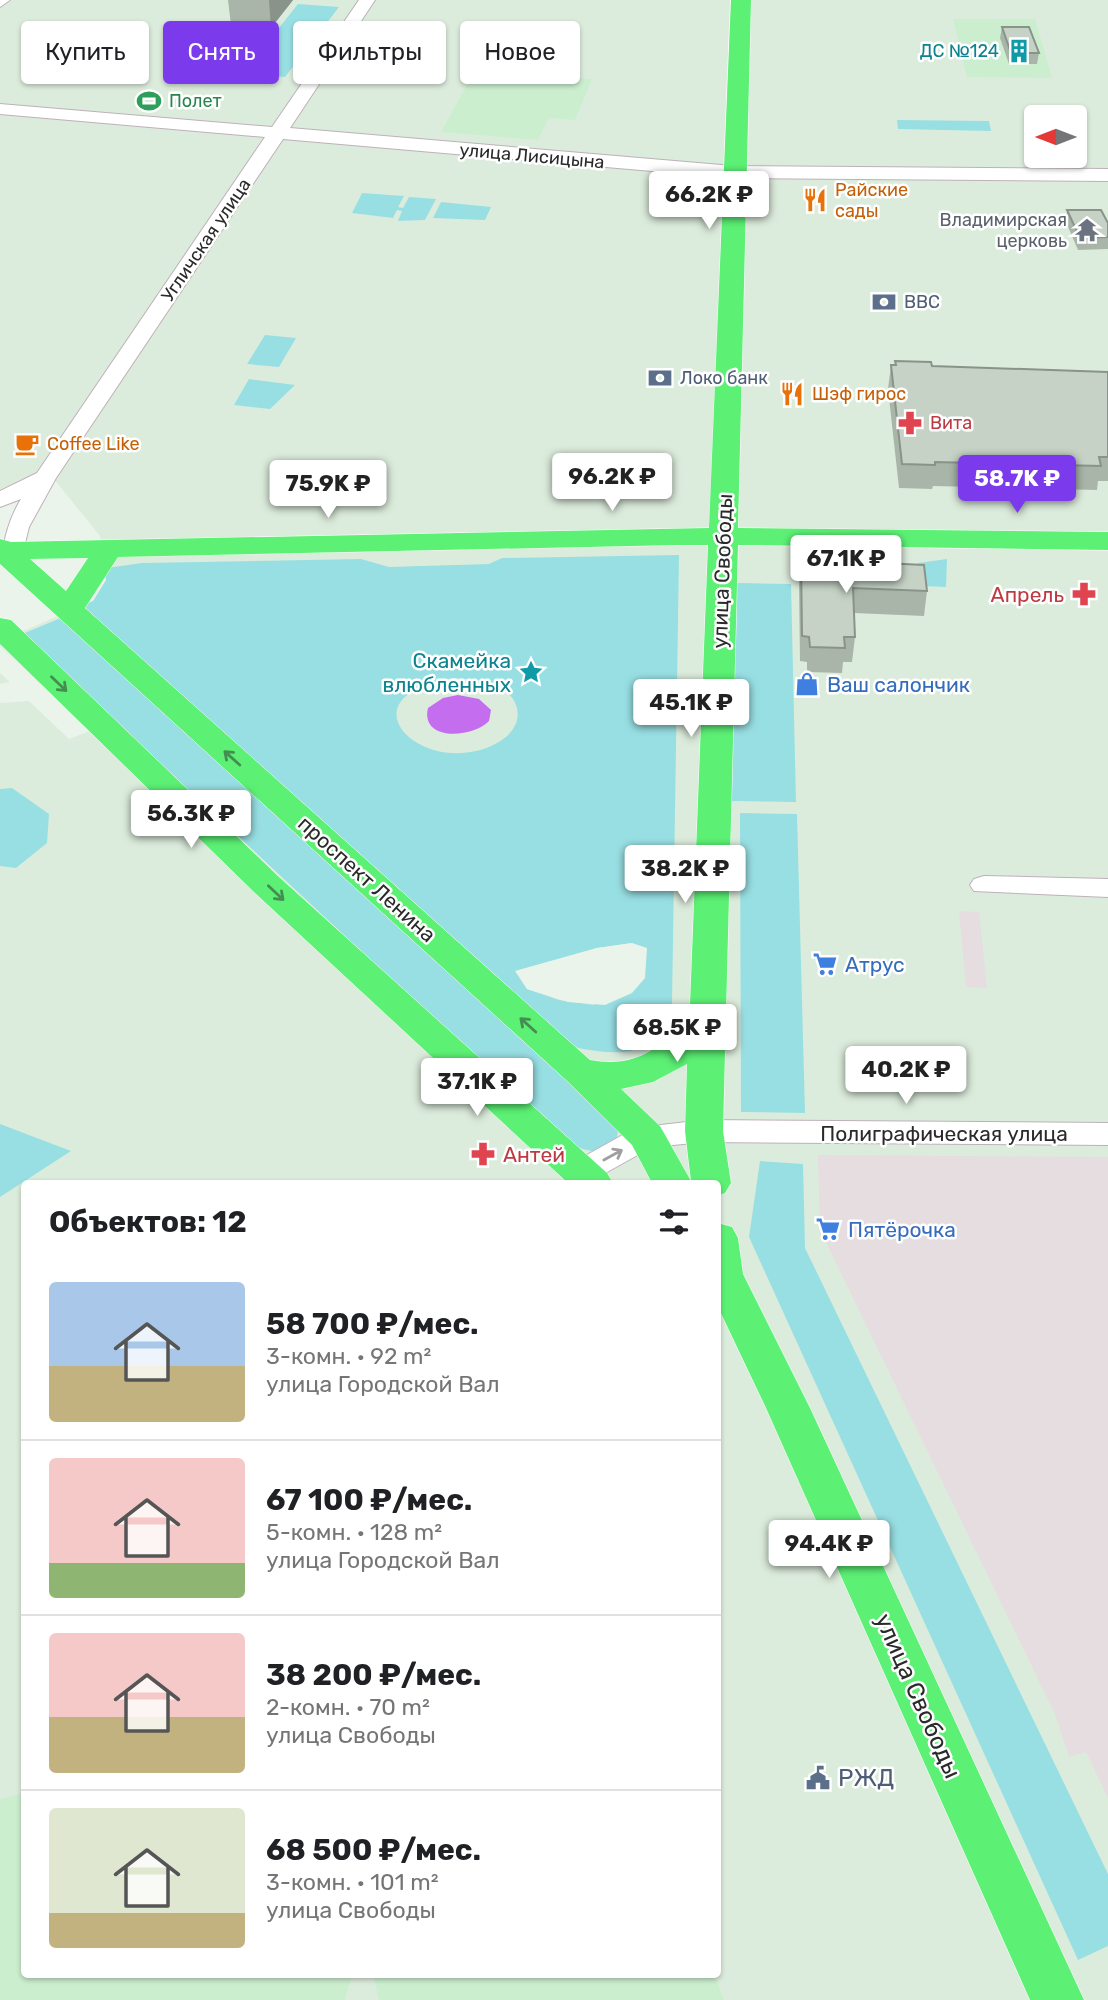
<!DOCTYPE html>
<html lang="ru">
<head>
<meta charset="utf-8">
<style>
  body { margin:0; font-family:Rubik,sans-serif; background:#f6f6f6; color:#202124; height:100vh; display:flex; flex-direction:column; font-size:26px; white-space:nowrap }
  * { box-sizing:border-box; margin:0 }
  p { font-size:23px; color:#757577 }
  .icon { flex:none; width:38px; height:38px; fill:none; stroke:currentColor; stroke-width:2; stroke-linecap:round; stroke-linejoin:round }
  .map { position:relative; flex:1; overflow:hidden }
  .drawer { position:absolute; left:21px; top:1180px; width:700px; height:798px; display:flex; flex-direction:column; background:#fff; border-radius:7px; box-shadow:0 2px 5px #0004 }
  .drawer>* { flex:none }
  .top-card { position:absolute; left:21px; top:21px; width:700px; height:63px; display:flex; gap:14px }
  .needle { width:46px; rotate:270deg }
  .tools { position:absolute; left:1024px; top:105px; display:grid; gap:14px }
  .tools a { display:grid; place-items:center; width:63px; height:63px; border-radius:7px; background:#fff; box-shadow:0 2px 5px #0004; font-size:35px }
  .price { position:absolute; translate:-50% -60px; padding:0 16px; border-radius:7px; background:#fff; color:#222; font-size:23px; line-height:46px; filter:drop-shadow(0 2px 4px #0008) }
  .price::after { content:''; position:absolute; left:50%; top:42px; width:21px; height:16px; margin-left:-10px; background:inherit; clip-path:polygon(0 0,100% 0,50% 100%) }
  .price.on { background:#7c3aed; color:#fff }
  ul { padding:0; list-style:none }
  li { display:flex; align-items:center; gap:21px; height:175px; padding:0 28px }
  li+li { border-top:2px solid #e0e0e0 }
  li span { display:grid; place-items:center; flex:none; width:196px; height:140px; border-radius:7px; color:#555 }
  li>.icon { margin-inline-start:auto }
  span .icon { width:84px; height:84px; fill:#fffc; stroke-width:1 }
  li b { font-size:30px }
  h2 { display:flex; justify-content:space-between; align-items:center; height:84px; padding:0 28px; font-size:30px }
  .chip { padding:0 24px; border-radius:7px; background:#fff; box-shadow:0 2px 5px #0004; font-size:24px; line-height:63px }
  .chip.on { background:#7c3aed; color:#fff }
  .map>svg:first-child { display:block }
  .industrial { fill:#e5dddf }
  .education { fill:#cbeece }
  .green { fill:#98dfe3; fill-rule:evenodd }
  .plaza { fill:#eaf4ea }
  .water { fill:#c46eef }
  .lines { fill:none; stroke-linecap:round; stroke-linejoin:round }
  .minor-casing { stroke:#beb0bb; stroke-width:2 }
  .major-casing { stroke:#fff; stroke-width:1 }
  .minor { fill:#fff; fill-rule:evenodd }
  .major { fill:#5cf175; fill-rule:evenodd }
  .wall { fill:#a9b5a9 }
  .shaded-wall { fill:#8a938a }
  .building { fill:#c5d2c5; stroke:#8a938a; stroke-width:2 }
  .oneway { stroke:#438e50 }
  .oneway2 { stroke:#9f9f9f }
  .labels { text-anchor:middle; dominant-baseline:central; stroke-width:5; stroke-linejoin:round; paint-order:stroke }
  .far-culture-label { font-size:18px; fill:#0d838f; stroke:#fff; text-anchor:end }
  .far-leisure-label { font-size:18px; fill:#27864d; stroke:#fff; text-anchor:start }
  .far-street-label { font-size:18px; fill:#2a2a2a; stroke:#fff }
  .far-food-label { font-size:18px; fill:#c56008; stroke:#fff; text-anchor:start }
  .far-worship-label { font-size:18px; fill:#5b616d; stroke:#fff; text-anchor:end }
  .far-service-label { font-size:18px; fill:#4e5e75; stroke:#fff; text-anchor:start }
  .far-health-label { font-size:18px; fill:#be3a42; stroke:#fff; text-anchor:start }
  .street-label { font-size:21px; fill:#2a2a2a; stroke:#fff }
  .health-label { font-size:21px; fill:#be3a42; stroke:#fff; text-anchor:end }
  .culture-label { font-size:21px; fill:#0d838f; stroke:#fff; text-anchor:end }
  .shop-label { font-size:21px; fill:#366cbe; stroke:#fff; text-anchor:start }
  .near-street-label { font-size:24px; fill:#2a2a2a; stroke:#fff }
  .near-service-label { font-size:24px; fill:#4e5e75; stroke:#fff; text-anchor:start }
</style>
</head>
<body>
<div class="map">
<svg width="1108" height="2000" viewBox="0 0 1108 2000">
  <rect width="100%" height="100%" fill="#dcecdc"/>
  <path class="industrial" d="M 959,911 L 979,912 L 987,988 L 966,987 Z
    M 818,1155 L 1108,1157 L 1108,1798 L 1086,1752 L 1069,1757 L 1054,1712 L 820,1230 Z"/>
  <path class="education" d="M 953,19 L 1035,19 L 1052,78 L 967,77 Z
    M 475,70 L 592,79 L 575,120 L 549,118 L 538,140 L 441,132 Z
    M 24,1793 L 24,1974 L 352,1974 L 345,2000 L 0,2000 L 0,1799 Z
    M 373,1974 L 714,1974 L 724,2000 L 379,2000 Z"/>
  <path class="green" d="M 298,4 L 339,7 L 285,77 L 243,73 Z
    M 897,120 L 989,121 L 991,131 L 898,129 Z
    M 362,193 L 404,196 L 398,207 L 403,208 L 409,197 L 436,199 L 425,220 L 398,221 L 402,211 L 397,210 L 393,218 L 352,213 Z
    M 441,202 L 491,207 L 485,220 L 433,218 Z
    M 265,335 L 296,338 L 279,367 L 247,364 Z
    M 249,379 L 295,385 L 270,409 L 234,405 Z
    M 679,555 L 672,1003 C 659,1058 621,1057 574,1047 L 88,612 L 83,600 L 107,568 L 142,563 L 361,559 L 389,567 L 489,564 L 502,558 ZM 453,678 C 465,679 478,679 490,683 C 523,694 528,726 497,743 C 426,782 336,698 453,678 ZM 632,943 L 594,1005 L 559,1000 L 527,989 L 516,971 L 597,948 Z
    M 947,559 L 946,587 L 921,586 L 918,563 Z
    M 737,583 L 791,584 L 796,802 L 731,801 Z
    M 61,618 L 614,1123 L 618,1131 L 616,1142 L 595,1152 L 571,1146 L 561,1138 L 22,634 Z
    M 12,788 L 49,814 L 47,843 L 16,868 L 0,866 L 0,789 Z
    M 740,813 L 797,814 L 805,1113 L 741,1112 Z
    M 0,1124 L 71,1151 L 0,1197 Z
    M 760,1161 L 803,1164 L 805,1248 L 1108,1874 L 1108,1946 L 1078,1960 L 749,1237 Z"/>
  <path class="plaza" d="M 49,473 L 100,536 L 106,580 L 93,601 L 0,641 L 0,493 Z
    M 0,646 L 90,731 L 69,739 L 29,701 L 0,703 L 0,684 L 10,682 L 0,673 Z
    M 632,943 L 647,948 L 645,978 L 632,993 L 605,1005 L 568,1002 L 527,989 L 515,971 L 597,948 Z"/>
  <path class="water" d="M 458,695 L 479,699 L 491,710 L 489,721 C 473,738 420,742 428,708 L 443,698 Z"/>
  <g class="lines">
    <g class="minor-casing">
      <path id="minor" d="M 0,0 L 10,0 L 0,7 Z
        M 359,0 L 375,0 L 290,128 L 733,166 L 1108,169 L 1108,181 L 733,178 L 283,139 L 56,478 L 29,527 L 20,564 L 4,564 C 0,545 11,515 21,499 L 0,507 L 0,491 L 37,473 L 265,137 L 0,114 L 0,104 L 272,127 Z
        M 984,876 L 1108,879 L 1108,897 L 974,891 L 970,885 L 974,879 Z
        M 704,1120 L 1108,1123 L 1108,1145 L 704,1142 L 652,1147 L 591,1181 L 569,1181 L 564,1173 L 569,1165 L 635,1128 Z"/>
    </g>
    <g class="major-casing">
      <path id="major" d="M 731,0 L 751,0 L 738,528 L 1108,532 L 1108,550 L 738,545 L 723,1131 L 731,1183 L 725,1193 L 718,1196 L 718,1183 L 652,1183 L 632,1145 L 566,1080 L 0,564 L 0,539 L 11,542 L 709,528 ZM 678,545 L 708,545 L 690,1005 C 668,1046 638,1069 590,1060 L 85,608 L 118,557 ZM 88,558 L 66,591 L 30,559 ZM 687,1064 L 685,1131 L 691,1181 L 660,1126 L 621,1089 L 653,1082 Z
        M 0,618 L 11,620 L 279,877 L 607,1173 L 613,1183 L 568,1183 L 255,893 L 0,644 Z
        M 718,1223 L 732,1227 L 738,1238 L 743,1274 L 810,1408 L 1084,2000 L 1030,2000 L 766,1408 L 718,1307 Z"/>
    </g>
    <use href="#minor" class="minor"/>
    <use href="#major" class="major"/>
  </g>
  <path class="wall" d="M 228,0 L 293,0 L 271,28 L 231,25 Z
    M 1002,27 L 1039,53 L 1037,64 L 1009,64 L 1000,38 Z
    M 1067,210 L 1108,223 L 1108,249 L 1078,250 L 1066,222 Z
    M 895,361 L 932,366 L 1108,372 L 1108,481 L 1098,481 L 1097,490 L 933,486 L 932,489 L 899,488 L 888,389 L 891,365 L 895,365 Z
    M 801,559 L 927,591 L 924,616 L 854,613 L 855,637 L 852,662 L 843,662 L 842,673 L 807,672 L 807,662 L 800,661 L 799,584 Z"/>
  <path class="shaded-wall" d="M 269,0 L 293,0 L 271,28 Z"/>
  <path class="building" d="M 1002,27 L 1029,27 L 1039,53 L 1011,53 Z
    M 1067,210 L 1101,210 L 1108,223 L 1108,237 L 1080,238 Z
    M 895,361 L 931,362 L 932,366 L 1108,372 L 1108,457 L 1099,457 L 1101,466 L 935,462 L 935,465 L 902,464 L 891,365 L 896,365 Z
    M 801,559 L 924,565 L 927,591 L 853,588 L 855,637 L 844,637 L 845,648 L 810,647 L 809,637 L 802,636 Z"/>
  <defs><path id="oneway-shaft" d="M-6 0H5M1.5-3L5.5 0L1.5 3" fill="none" stroke-width="1.6" stroke-linecap="round" stroke-linejoin="round" transform="scale(1.75)"/></defs>
  <g class="oneway">
    <use href="#oneway-shaft" transform="translate(59 684) rotate(44)"/>
    <use href="#oneway-shaft" transform="translate(232 758) rotate(-138)"/>
    <use href="#oneway-shaft" transform="translate(276 893) rotate(43)"/>
    <use href="#oneway-shaft" transform="translate(528 1025) rotate(-138)"/>
  </g>
  <use class="oneway2" href="#oneway-shaft" transform="translate(613 1155) rotate(-29)"/>
  <defs>
    <g id="building-bare" transform="scale(1.89)"><path d="M-4-6H4V6H1V3H-1V6H-4ZM-2.5-4.3h1.7v1.8h-1.7ZM.8-4.3h1.7v1.8H.8ZM-2.5-1h1.7V.8h-1.7ZM.8-1h1.7V.8H.8Z" fill="#0f9aa8" stroke="#fff" stroke-width="2.5" paint-order="stroke"/></g>
    <g id="stadium-bare" transform="scale(1.89)"><path d="M0-5a6.5 5 0 1 0 0 10a6.5 5 0 1 0 0-10ZM-3.5-1.8h7v3.6h-7Z" fill="#2e9e5b" stroke="#fff" stroke-width="2.5" paint-order="stroke"/></g>
    <g id="restaurant-bare" transform="scale(1.89)"><path d="M-5-6h1v4h1v-4h1v4h1v-4h1v5L-1.5 .5V6h-2V.5L-5-1ZM5-6V6H3V1.5H1.5Q1.5-4 5-6Z" fill="#e8710a" stroke="#fff" stroke-width="2.5" paint-order="stroke"/></g>
    <g id="temple-bare" transform="scale(1.89)"><path d="M0-6L5-2H3V0L6.5 2.5H4V6H1.5V3h-3V6H-4V2.5H-6.5L-3 0V-2H-5Z" fill="#6b7280" stroke="#fff" stroke-width="2.5" paint-order="stroke"/></g>
    <g id="bank-bare" transform="scale(1.89)"><path d="M-6-4H6V4H-6ZM0-2.3a2.3 2.3 0 1 0 0 4.6a2.3 2.3 0 1 0 0-4.6Z" fill="#5c6f8a" stroke="#fff" stroke-width="2.5" paint-order="stroke"/></g>
    <g id="pharmacy-bare" transform="scale(1.89)"><path d="M-2-6h4v4h4v4h-4v4h-4v-4h-4v-4h4Z" fill="#e0444e" stroke="#fff" stroke-width="2.5" paint-order="stroke"/></g>
    <g id="cafe-bare" transform="scale(1.89)"><path d="M-5.5-4.5H6V0H3Q3 3.5 0 3.5H-2.5Q-5.5 3.5-5.5 0ZM3-3.2v2h1.7v-2ZM-6 4.5H4V6H-6Z" fill="#e8710a" stroke="#fff" stroke-width="2.5" paint-order="stroke"/></g>
    <g id="sight-bare" transform="scale(1.89)"><path d="M0-6L1.8-2.2L6-1.7L2.9 1.2L3.7 5.4L0 3.3L-3.7 5.4L-2.9 1.2L-6-1.7L-1.8-2.2Z" fill="#0f9aa8" stroke="#fff" stroke-width="2.5" paint-order="stroke"/></g>
    <g id="shop-bare" transform="scale(1.89)"><path d="M-5-2.5h2.3a2.7 3.5 0 0 1 5.4 0H5L5.5 6h-11ZM-1.5-2.5h3a1.5 2.3 0 0 0-3 0Z" fill="#3f7fe0" stroke="#fff" stroke-width="2.5" paint-order="stroke"/></g>
    <g id="supermarket-bare" transform="scale(1.89)"><path d="M-6-5.5h2.5l.6 2H6L4.5 2H-2.5L-4.4-4H-6ZM-1.5 3.2a1.3 1.3 0 1 0 .1 0ZM3 3.2a1.3 1.3 0 1 0 .1 0Z" fill="#3f7fe0" stroke="#fff" stroke-width="2.5" paint-order="stroke"/></g>
    <g id="civic-bare" transform="scale(1.89)"><path d="M-.6-6.5H3V-4.5H.6V-3L4-1V1h2V6H-6V1h2V-1L-.6-3ZM-1.2 2.5V6h2.4V2.5Z" fill="#5c6f8a" stroke="#fff" stroke-width="2.5" paint-order="stroke"/></g>
  </defs>
  <g fill-rule="evenodd">
    <use href="#building-bare" x="1019" y="51"/>
    <use href="#stadium-bare" x="149" y="101"/>
    <use href="#restaurant-bare" x="815" y="200"/>
    <use href="#temple-bare" x="1087" y="230"/>
    <use href="#bank-bare" x="884" y="302"/>
    <use href="#bank-bare" x="660" y="378"/>
    <use href="#restaurant-bare" x="792" y="394"/>
    <use href="#pharmacy-bare" x="910" y="423"/>
    <use href="#cafe-bare" x="27" y="444"/>
    <use href="#pharmacy-bare" x="1084" y="594"/>
    <use href="#sight-bare" x="531" y="672"/>
    <use href="#shop-bare" x="807" y="684"/>
    <use href="#supermarket-bare" x="825" y="964"/>
    <use href="#pharmacy-bare" x="483" y="1154"/>
    <use href="#supermarket-bare" x="828" y="1229"/>
    <use href="#civic-bare" x="818" y="1778"/>
  </g>
  <g class="labels">
    <g class="far-culture-label">
      <text x="999" y="51">ДС №124</text>
    </g>
    <g class="far-leisure-label">
      <text x="169" y="101">Полет</text>
    </g>
    <g class="far-street-label">
      <text transform="translate(532 156) rotate(5)">улица Лисицына</text>
      <text transform="translate(206 240) rotate(-56)">Угличская улица</text>
    </g>
    <g class="far-food-label">
      <text x="835" y="190">Райские<tspan x="835" dy="21">сады</tspan></text>
      <text x="812" y="394">Шэф гирос</text>
      <text x="47" y="444">Coffee Like</text>
    </g>
    <g class="far-worship-label">
      <text x="1067" y="220">Владимирская<tspan x="1067" dy="21">церковь</tspan></text>
    </g>
    <g class="far-service-label">
      <text x="904" y="302">ВВС</text>
      <text x="680" y="378">Локо банк</text>
    </g>
    <g class="far-health-label">
      <text x="930" y="423">Вита</text>
    </g>
    <g class="street-label">
      <text transform="translate(722 571) rotate(-88)">улица Свободы</text>
      <text transform="translate(367 879) rotate(42)">проспект Ленина</text>
      <text x="944" y="1133">Полиграфическая улица</text>
    </g>
    <g class="health-label">
      <text x="1064" y="594">Апрель</text>
      <text x="503" y="1154" text-anchor="start">Антей</text>
    </g>
    <g class="culture-label">
      <text x="511" y="660">Скамейка<tspan x="511" dy="24">влюбленных</tspan></text>
    </g>
    <g class="shop-label">
      <text x="827" y="684">Ваш салончик</text>
      <text x="845" y="964">Атрус</text>
      <text x="848" y="1229">Пятёрочка</text>
    </g>
    <g class="near-street-label">
      <text transform="translate(918 1696) rotate(66)">улица Свободы</text>
    </g>
    <g class="near-service-label">
      <text x="838" y="1778">РЖД</text>
    </g>
  </g>
</svg>
<div class="tools">
<a><svg class="needle" viewBox="-14 -14 28 28"><path d="M0-13l5 13h-10z" fill="#e53935"/><path d="M0 13l5-13h-10z" fill="#757577"/></svg></a>
</div>
<b class="price" style="left:709px;top:231px">66.2K ₽</b>
<b class="price" style="left:612px;top:513px">96.2K ₽</b>
<b class="price on" style="left:1017px;top:515px">58.7K ₽</b>
<b class="price" style="left:328px;top:520px">75.9K ₽</b>
<b class="price" style="left:846px;top:595px">67.1K ₽</b>
<b class="price" style="left:691px;top:739px">45.1K ₽</b>
<b class="price" style="left:191px;top:850px">56.3K ₽</b>
<b class="price" style="left:685px;top:905px">38.2K ₽</b>
<b class="price" style="left:677px;top:1064px">68.5K ₽</b>
<b class="price" style="left:906px;top:1106px">40.2K ₽</b>
<b class="price" style="left:477px;top:1118px">37.1K ₽</b>
<b class="price" style="left:829px;top:1580px">94.4K ₽</b>
<div class="top-card">
<a class="chip">Купить</a>
<a class="chip on">Снять</a>
<a class="chip">Фильтры</a>
<a class="chip">Новое</a>
</div>
<section class="drawer">
<h2>Объектов: 12<svg class="icon" aria-label="filters" viewBox="0 0 24 24"><path d="M4 7h16M4 17h16"/><circle cx="9" cy="7" r="2"/><circle cx="15" cy="17" r="2"/></svg></h2>
<ul>
<li><span style="background:linear-gradient(#a9c7e8 60%,#c2b280 0)"><svg class="icon" aria-label="home" viewBox="0 0 24 24"><path d="M3 11l9-7 9 7M6 9v11h12V9"/></svg></span><div><b>58 700 ₽/мес.</b><p>3-комн. · 92 m²</p><p>улица Городской Вал</p></div></li>
<li><span style="background:linear-gradient(#f6c9c9 75%,#8fb573 0)"><svg class="icon" aria-label="home" viewBox="0 0 24 24"><path d="M3 11l9-7 9 7M6 9v11h12V9"/></svg></span><div><b>67 100 ₽/мес.</b><p>5-комн. · 128 m²</p><p>улица Городской Вал</p></div></li>
<li><span style="background:linear-gradient(#f6c9c9 60%,#c2b280 0)"><svg class="icon" aria-label="home" viewBox="0 0 24 24"><path d="M3 11l9-7 9 7M6 9v11h12V9"/></svg></span><div><b>38 200 ₽/мес.</b><p>2-комн. · 70 m²</p><p>улица Свободы</p></div></li>
<li><span style="background:linear-gradient(#dfe7d0 75%,#c2b280 0)"><svg class="icon" aria-label="home" viewBox="0 0 24 24"><path d="M3 11l9-7 9 7M6 9v11h12V9"/></svg></span><div><b>68 500 ₽/мес.</b><p>3-комн. · 101 m²</p><p>улица Свободы</p></div></li>
</ul>
</section>
</div>
</body>
</html>
